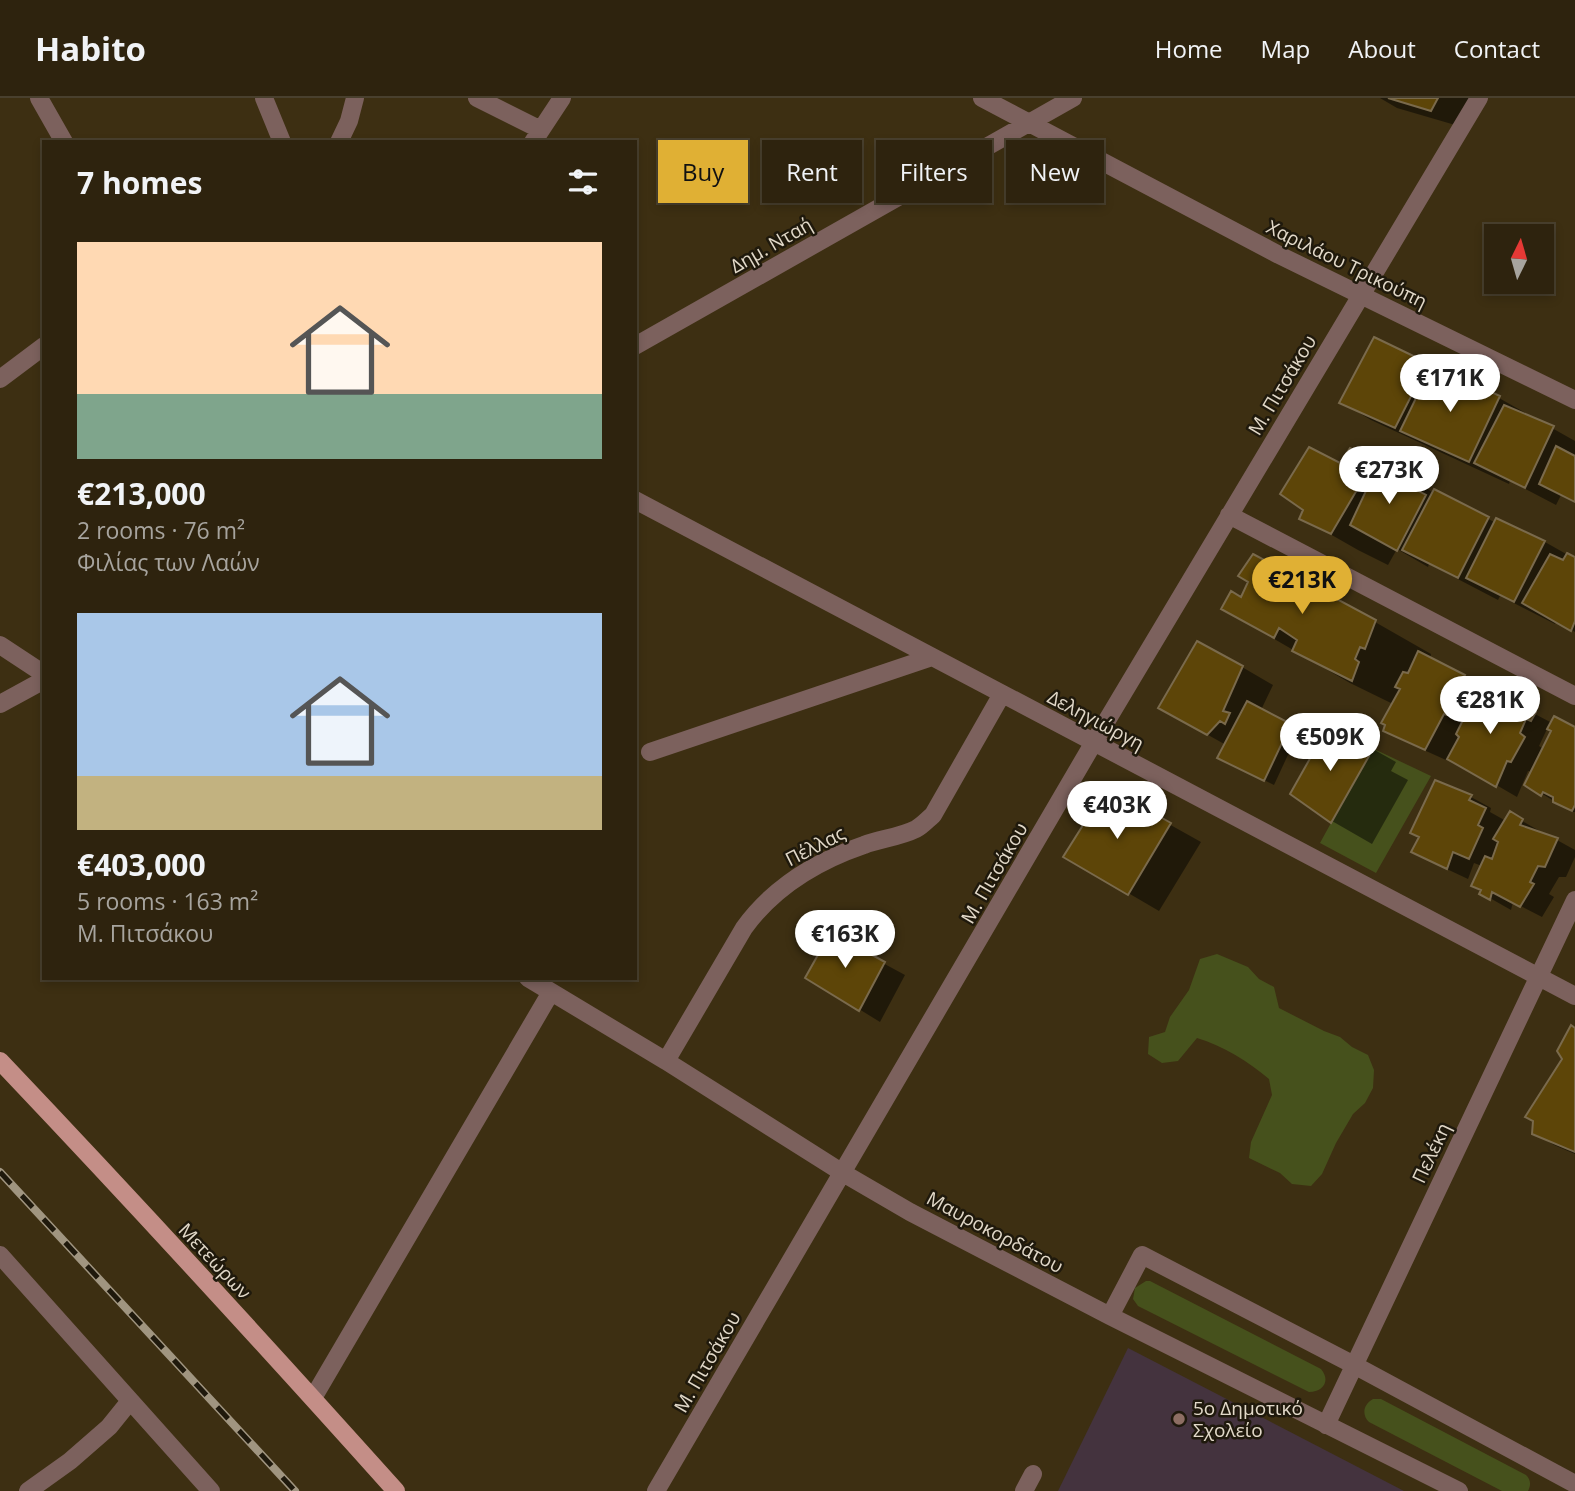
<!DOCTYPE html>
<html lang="en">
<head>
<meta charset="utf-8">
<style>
  body { margin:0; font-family:"Open Sans",sans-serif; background:#3a2f1c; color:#f1f3f6; height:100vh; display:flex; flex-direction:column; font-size:26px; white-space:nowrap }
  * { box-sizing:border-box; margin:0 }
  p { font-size:23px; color:#a7a49e }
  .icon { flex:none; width:38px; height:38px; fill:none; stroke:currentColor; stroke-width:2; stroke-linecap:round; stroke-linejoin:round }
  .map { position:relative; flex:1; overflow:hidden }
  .drawer { position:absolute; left:42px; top:42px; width:595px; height:840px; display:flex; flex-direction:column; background:#2e230e; border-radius:0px; box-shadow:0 4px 10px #0003,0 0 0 2px #49402e }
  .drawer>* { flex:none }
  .banner { position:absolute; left:658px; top:42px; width:665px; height:63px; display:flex; gap:14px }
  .needle { width:46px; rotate:5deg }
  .buttons { position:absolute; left:1484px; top:126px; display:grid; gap:14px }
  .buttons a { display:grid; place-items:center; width:70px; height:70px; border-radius:0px; background:#2e230e; box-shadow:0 4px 10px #0003,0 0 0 2px #49402e; font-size:35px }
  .price { position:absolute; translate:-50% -60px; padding:0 16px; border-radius:24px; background:#fff; color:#222; font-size:23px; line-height:46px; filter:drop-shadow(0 2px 4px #0008) }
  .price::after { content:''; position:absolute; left:50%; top:42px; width:21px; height:16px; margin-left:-10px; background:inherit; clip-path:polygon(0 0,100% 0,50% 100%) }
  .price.on { background:#e0b034; color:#111 }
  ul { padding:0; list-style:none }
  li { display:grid; align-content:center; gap:14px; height:371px; padding:0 35px }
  li span { display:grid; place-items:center; height:217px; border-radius:0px; color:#555 }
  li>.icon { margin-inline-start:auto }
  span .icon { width:126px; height:126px; fill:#fffc; stroke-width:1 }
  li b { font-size:30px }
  h2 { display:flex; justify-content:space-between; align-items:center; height:84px; padding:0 35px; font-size:30px }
  .tag { padding:0 24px; border-radius:0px; background:#2e230e; box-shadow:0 4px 10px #0003,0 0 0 2px #49402e; font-size:24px; line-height:63px }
  .tag.on { background:#e0b034; color:#111 }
  header { display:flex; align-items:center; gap:42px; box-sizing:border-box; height:98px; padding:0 35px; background:#2e230e; border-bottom:2px solid #49402e }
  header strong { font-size:33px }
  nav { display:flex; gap:38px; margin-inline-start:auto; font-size:24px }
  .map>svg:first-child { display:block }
  .education { fill:#44333e }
  .green { fill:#46511c }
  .shadow { fill:#0007; fill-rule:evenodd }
  .building { fill:#5d4508; stroke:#7a6a4c; stroke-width:2 }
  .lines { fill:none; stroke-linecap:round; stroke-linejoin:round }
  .minor { stroke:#7c615d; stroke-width:18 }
  .major { stroke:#c48e87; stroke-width:18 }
  .rail-casing { stroke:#a09580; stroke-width:8 }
  .rail { stroke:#1f190c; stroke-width:5; stroke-dasharray:16; stroke-linecap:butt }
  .education-dot { fill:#8d6e63; stroke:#1f190c; stroke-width:2.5 }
  .labels { text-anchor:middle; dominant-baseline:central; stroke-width:5; stroke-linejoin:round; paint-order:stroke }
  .street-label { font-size:19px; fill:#e2d9c9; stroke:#1f190c }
  .poi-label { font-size:19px; fill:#e2d9c9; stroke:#1f190c; text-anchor:start }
</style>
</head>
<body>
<header>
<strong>Habito</strong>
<nav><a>Home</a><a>Map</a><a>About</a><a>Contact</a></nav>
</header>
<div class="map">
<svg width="1575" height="1393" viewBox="0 0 1575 1393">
  <rect width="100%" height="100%" fill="#3d2f12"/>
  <path class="education" d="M 1128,1250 L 1404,1393 L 1058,1393 Z"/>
  <path class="green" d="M 1372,650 L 1431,678 L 1376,775 L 1320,745 Z
    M 1217,856 L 1248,869 L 1259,881 L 1274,889 L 1279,910 L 1324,933 L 1340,939 L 1352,949 L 1368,957 L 1374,972 L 1373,990 L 1365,1005 L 1353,1016 L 1336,1045 L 1322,1076 L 1311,1088 L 1292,1086 L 1280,1075 L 1249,1060 L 1251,1044 L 1272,997 L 1269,981 C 1248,963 1223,948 1197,940 L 1178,963 L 1162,965 L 1148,956 L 1149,939 L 1165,934 L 1170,919 L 1189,892 L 1200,861 Z
    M 1146,1183 L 1150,1183 L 1321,1271 C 1331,1283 1323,1294 1309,1294 L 1138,1208 L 1133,1201 L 1135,1190 Z
    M 1373,1301 L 1381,1301 L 1526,1377 C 1531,1382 1531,1387 1528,1393 L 1502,1393 L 1369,1324 C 1361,1316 1364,1306 1373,1301 Z"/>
  <path class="shadow" d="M 1380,0 L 1472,0 L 1462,29 L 1397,10 Z
    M 1427,266 L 1499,300 L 1575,343 L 1575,404 L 1561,397 L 1556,407 L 1510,383 L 1509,386 L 1371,322 L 1341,304 Z
    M 1350,352 L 1379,369 L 1419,386 L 1434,395 L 1435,393 L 1496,425 L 1497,423 L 1545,444 L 1575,461 L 1575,534 L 1557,523 L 1555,526 L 1500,498 L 1498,502 L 1429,466 L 1428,469 L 1397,451 L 1388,467 L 1358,452 L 1302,420 Z
    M 1242,501 L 1375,524 L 1431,556 L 1430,561 L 1552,625 L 1575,631 L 1575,714 L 1572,714 L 1526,686 L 1532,674 L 1528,673 L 1517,699 L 1448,659 L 1446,662 L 1406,644 L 1385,632 L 1393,606 L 1350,585 L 1223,511 ZM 1480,598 L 1485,601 L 1476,613 L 1472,611 ZM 1547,631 L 1553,634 L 1544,651 L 1539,648 Z
    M 1242,569 L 1273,587 L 1261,612 L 1299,633 L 1274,687 L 1229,665 L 1226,647 L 1160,610 Z
    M 1330,627 L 1396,664 L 1391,673 L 1408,682 L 1372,746 L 1332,723 L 1292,696 Z
    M 1108,692 L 1201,744 L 1159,813 L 1065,758 Z
    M 1471,699 L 1491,710 L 1490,714 L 1506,723 L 1510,716 L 1543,735 L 1542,736 L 1557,742 L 1575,752 L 1575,759 L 1566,779 L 1559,779 L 1549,796 L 1554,799 L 1542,819 L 1513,804 L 1511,812 L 1481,795 L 1482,768 L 1474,765 L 1468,781 L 1434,765 Z
    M 833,834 L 850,840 L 870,851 L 868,857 L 905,877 L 880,924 L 807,879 Z
    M 1575,932 L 1575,1056 L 1554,1047 L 1534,1035 Z"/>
  <path class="building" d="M 1388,0 L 1438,0 L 1431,13 Z
    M 1374,239 L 1428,265 L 1395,330 L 1339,305 Z
    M 1432,267 L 1500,298 L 1469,364 L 1400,333 Z
    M 1504,307 L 1554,328 L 1525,390 L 1474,365 Z
    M 1556,348 L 1575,358 L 1575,404 L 1539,386 Z
    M 1309,349 L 1340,365 L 1350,350 L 1374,363 L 1331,436 L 1299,421 L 1303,412 L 1280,396 Z
    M 1380,363 L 1419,384 L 1417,392 L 1426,397 L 1397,453 L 1350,427 Z
    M 1434,391 L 1489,419 L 1458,480 L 1402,452 Z
    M 1496,420 L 1545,443 L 1514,504 L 1466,480 Z
    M 1567,455 L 1575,459 L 1575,523 L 1571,533 L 1522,505 L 1550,456 L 1563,462 Z
    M 1253,456 L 1376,522 L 1365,551 L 1360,549 L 1355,561 L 1359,564 L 1352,583 L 1292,553 L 1297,542 L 1279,530 L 1274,540 L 1221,511 L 1231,493 L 1241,499 L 1248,484 L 1238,478 Z
    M 1197,543 L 1243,568 L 1223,613 L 1230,615 L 1225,626 L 1220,623 L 1207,637 L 1158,610 Z
    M 1418,553 L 1465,577 L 1452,598 L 1459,601 L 1451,618 L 1444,616 L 1425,652 L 1383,633 L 1385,627 L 1381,625 L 1400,591 L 1395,589 L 1403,574 L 1408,575 Z
    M 1481,586 L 1536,614 L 1531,623 L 1526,621 L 1520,635 L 1525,639 L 1511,664 L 1507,663 L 1496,689 L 1447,661 L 1459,639 L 1456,636 L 1464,620 L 1469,620 L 1482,602 L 1476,597 Z
    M 1247,603 L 1291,626 L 1264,683 L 1217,660 Z
    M 1554,618 L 1575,629 L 1575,707 L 1572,713 L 1553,704 L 1553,699 L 1543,694 L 1541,698 L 1524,687 L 1551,633 L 1547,631 Z
    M 1330,625 L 1356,639 L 1352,648 L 1369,658 L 1331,725 L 1290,696 Z
    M 1435,682 L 1472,697 L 1469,702 L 1486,710 L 1478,727 L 1483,730 L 1469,761 L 1453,754 L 1447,771 L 1411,754 L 1419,739 L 1410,735 Z
    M 1107,689 L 1171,725 L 1128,797 L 1063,759 Z
    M 1510,713 L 1523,721 L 1520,727 L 1558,740 L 1545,769 L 1538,768 L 1530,784 L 1534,786 L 1520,809 L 1492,794 L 1490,802 L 1479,796 L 1481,792 L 1471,788 L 1485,758 L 1492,761 L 1498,744 L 1493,741 Z
    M 832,832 L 850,838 L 848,844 L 885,864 L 859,913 L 805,880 Z
    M 1571,927 L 1575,930 L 1575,1054 L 1532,1036 L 1533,1023 L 1525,1019 L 1562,961 L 1557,953 Z"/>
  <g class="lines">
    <path class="minor" d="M 39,0 L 64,44
      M 264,0 L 282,44
      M 477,0 L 541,32
      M 982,0 L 1279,157 L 1575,302
      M 339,44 L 349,23 L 355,0
      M 533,44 L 562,0
      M 635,248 L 1073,0
      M 0,281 L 44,248
      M 635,402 L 1575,898
      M 1229,417 L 1575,598
      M 0,547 L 44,576
      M 0,606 L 44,582
      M 650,654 L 932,559
      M 528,880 L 666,963 L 843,1075 L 910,1114 L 1110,1218 L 1459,1393
      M 666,963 L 744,830 C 773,790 817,763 864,747 C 880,741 900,739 916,731 C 923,727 927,722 933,717 L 1002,596
      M 0,1157 L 211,1393
      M 1110,1218 L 1142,1157 L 1354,1267 L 1575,1386
      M 313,1300 L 551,894
      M 1326,1327 L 1575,802
      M 28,1393 L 70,1363 L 109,1329 L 130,1303
      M 656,1393 L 1094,644 L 1479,0
      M 1024,1393 L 1033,1376"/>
    <path class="major" d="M 0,963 C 134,1104 266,1248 396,1393"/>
    <g class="rail-casing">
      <path id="rail" d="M 0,1074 L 295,1393"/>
    </g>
    <use href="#rail" class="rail"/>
  </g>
  <circle class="education-dot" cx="1179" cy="1321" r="7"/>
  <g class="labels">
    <g class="street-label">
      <text transform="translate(771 147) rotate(-30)">Δημ. Νταή</text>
      <text transform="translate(1347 166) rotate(26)">Χαριλάου Τρικούπη</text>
      <text transform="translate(1282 287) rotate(-59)">Μ. Πιτσάκου</text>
      <text transform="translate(1096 622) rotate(28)">Δεληγιώργη</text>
      <text transform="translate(815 748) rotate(-27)">Πέλλας</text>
      <text transform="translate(994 775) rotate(-60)">Μ. Πιτσάκου</text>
      <text transform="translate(1431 1055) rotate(-65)">Πελέκη</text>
      <text transform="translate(995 1134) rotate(28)">Μαυροκορδάτου</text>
      <text transform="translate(215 1163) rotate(47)">Μετεώρων</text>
      <text transform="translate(707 1264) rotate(-60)">Μ. Πιτσάκου</text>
    </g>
    <g class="poi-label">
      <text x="1193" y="1310">5ο Δημοτικό<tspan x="1193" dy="22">Σχολείο</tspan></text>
    </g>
  </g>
</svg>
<div class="buttons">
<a><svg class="needle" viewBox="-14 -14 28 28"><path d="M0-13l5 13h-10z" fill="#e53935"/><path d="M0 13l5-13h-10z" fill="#a7a49e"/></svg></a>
</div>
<b class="price" style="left:1450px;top:316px">€171K</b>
<b class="price" style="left:1389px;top:408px">€273K</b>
<b class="price on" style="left:1302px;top:518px">€213K</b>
<b class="price" style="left:1490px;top:638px">€281K</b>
<b class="price" style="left:1330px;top:675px">€509K</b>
<b class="price" style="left:1117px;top:743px">€403K</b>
<b class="price" style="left:845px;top:872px">€163K</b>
<div class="banner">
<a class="tag on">Buy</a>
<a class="tag">Rent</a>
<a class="tag">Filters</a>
<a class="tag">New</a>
</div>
<section class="drawer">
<h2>7 homes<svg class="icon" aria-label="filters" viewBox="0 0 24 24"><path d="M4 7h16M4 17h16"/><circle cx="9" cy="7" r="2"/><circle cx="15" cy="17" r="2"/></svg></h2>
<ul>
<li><span style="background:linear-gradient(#ffd9b3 70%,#7fa58c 0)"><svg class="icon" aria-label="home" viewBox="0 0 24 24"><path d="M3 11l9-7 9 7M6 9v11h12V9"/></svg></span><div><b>€213,000</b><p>2 rooms · 76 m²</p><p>Φιλίας των Λαών</p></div></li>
<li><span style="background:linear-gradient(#a9c7e8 75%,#c2b280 0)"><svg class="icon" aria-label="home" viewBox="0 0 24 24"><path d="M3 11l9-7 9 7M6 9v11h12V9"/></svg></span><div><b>€403,000</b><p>5 rooms · 163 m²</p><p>Μ. Πιτσάκου</p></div></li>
</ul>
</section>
</div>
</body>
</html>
